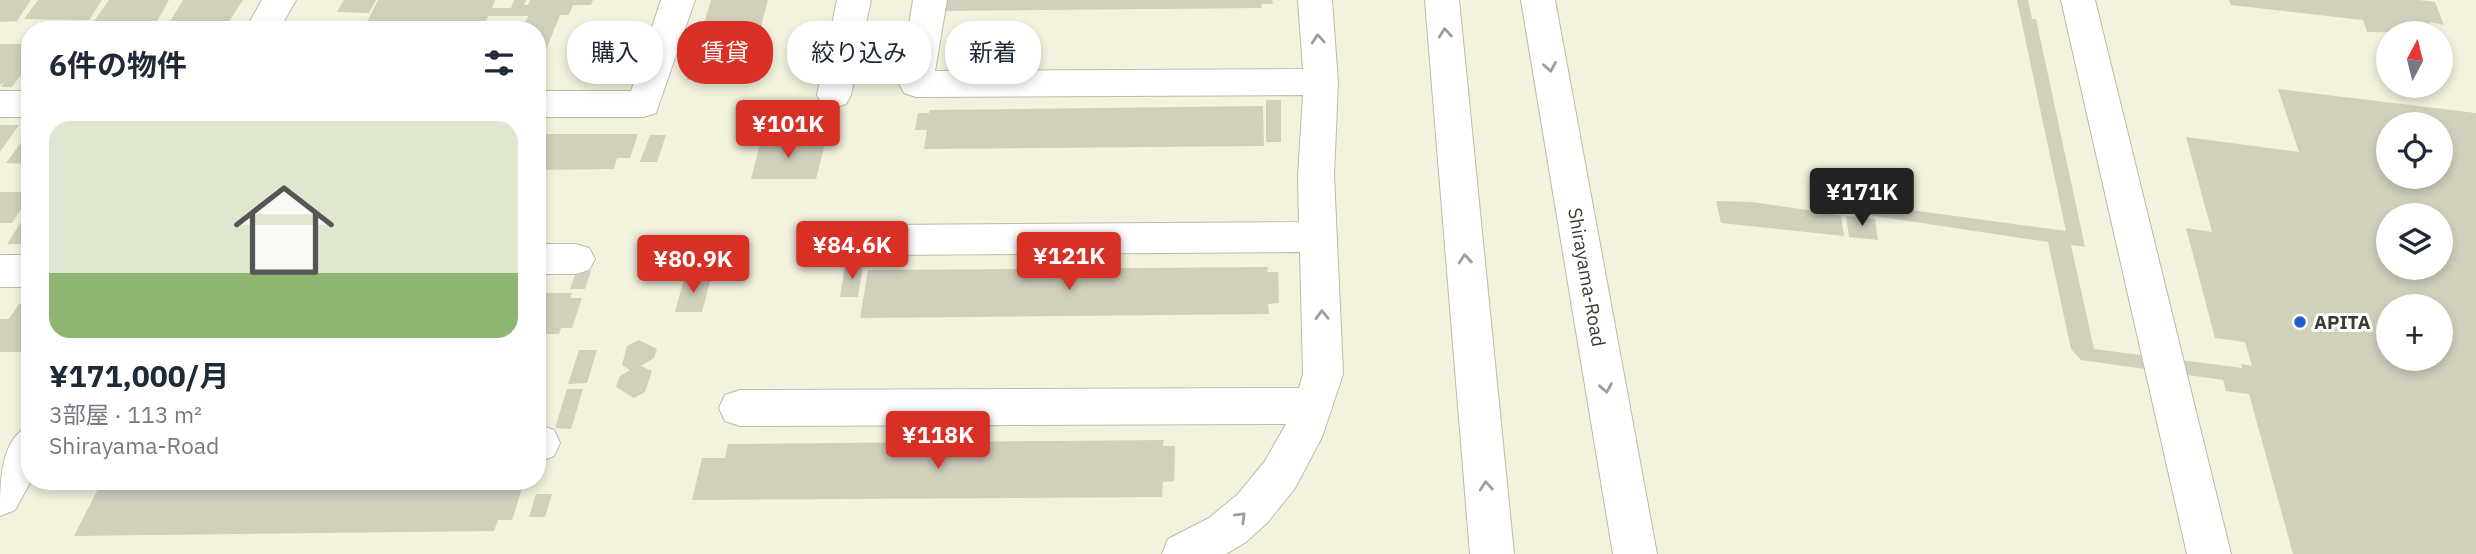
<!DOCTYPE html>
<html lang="ja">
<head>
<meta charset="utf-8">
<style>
  body { margin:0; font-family:"IBM Plex Sans","Noto Sans JP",sans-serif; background:#f2f2f3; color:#1f2937; height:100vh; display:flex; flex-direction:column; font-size:26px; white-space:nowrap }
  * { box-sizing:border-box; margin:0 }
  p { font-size:23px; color:#747a83 }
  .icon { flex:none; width:38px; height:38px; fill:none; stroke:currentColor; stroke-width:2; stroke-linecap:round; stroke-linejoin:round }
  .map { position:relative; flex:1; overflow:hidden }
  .side { position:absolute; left:21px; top:21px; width:525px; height:469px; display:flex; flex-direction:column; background:#fff; border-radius:28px; box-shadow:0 4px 10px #0003 }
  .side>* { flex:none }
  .hud { position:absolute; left:567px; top:21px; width:665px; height:63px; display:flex; gap:14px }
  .needle { width:46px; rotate:7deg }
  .buttons { position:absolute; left:2376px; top:21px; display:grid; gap:14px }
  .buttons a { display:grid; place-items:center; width:77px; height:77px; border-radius:50%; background:#fff; box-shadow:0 4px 10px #0003; font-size:35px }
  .price { position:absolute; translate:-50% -60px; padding:0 16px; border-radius:7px; background:#d93025; color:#fff; font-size:23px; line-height:46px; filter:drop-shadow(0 2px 4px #0008) }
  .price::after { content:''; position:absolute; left:50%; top:42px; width:21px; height:16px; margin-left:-10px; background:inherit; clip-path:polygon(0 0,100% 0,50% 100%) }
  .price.active { background:#222; color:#fff }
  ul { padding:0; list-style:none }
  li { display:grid; align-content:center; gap:14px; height:371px; padding:0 28px }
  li+li { border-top:2px solid #e0e1e3 }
  li span { display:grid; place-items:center; height:217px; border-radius:21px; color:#555 }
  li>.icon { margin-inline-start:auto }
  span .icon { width:126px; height:126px; fill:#fffc; stroke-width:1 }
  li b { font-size:30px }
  h2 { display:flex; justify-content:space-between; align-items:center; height:84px; padding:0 28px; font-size:30px }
  .tag { padding:0 24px; border-radius:28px; background:#fff; box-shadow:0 4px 10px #0003; font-size:24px; line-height:63px }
  .tag.active { background:#d93025; color:#fff }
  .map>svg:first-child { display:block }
  .building { fill:#d1d0bd; fill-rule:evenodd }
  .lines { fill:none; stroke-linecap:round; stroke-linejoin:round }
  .minor-casing { stroke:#bdbca9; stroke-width:2 }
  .minor { fill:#fff; fill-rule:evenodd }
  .oneway { stroke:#9e9e9a }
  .poi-dot { fill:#235bc8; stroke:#fff; stroke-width:2.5 }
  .labels { text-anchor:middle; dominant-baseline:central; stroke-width:6; stroke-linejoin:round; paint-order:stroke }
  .street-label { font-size:19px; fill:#3c3c34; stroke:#fff }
  .poi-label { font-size:19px; font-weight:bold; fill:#3c3c34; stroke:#fff; text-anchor:start }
</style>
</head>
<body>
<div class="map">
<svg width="2476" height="554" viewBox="0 0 2476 554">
  <rect width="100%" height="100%" fill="#f2f2de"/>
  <path class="building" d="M 0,0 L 31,0 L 17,21 L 0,22 Z
    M 38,0 L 102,0 L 89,20 L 24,19 Z
    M 109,0 L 169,0 L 155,25 L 92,24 Z
    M 183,0 L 243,0 L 228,23 L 169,23 Z
    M 344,0 L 376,0 L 369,13 L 337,12 Z
    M 378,0 L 495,0 L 492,8 L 511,8 L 514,0 L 526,0 L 524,5 L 528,5 L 530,0 L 593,0 L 591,5 L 573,5 L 569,15 L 560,15 L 544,55 L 537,55 L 537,30 L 323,30 L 328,22 L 367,22 ZM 488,16 L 528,16 L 526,21 L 486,21 Z
    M 711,0 L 768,0 L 747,79 L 687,80 Z
    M 939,0 L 1272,0 L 1273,4 L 1261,4 L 1262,8 L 945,11 L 946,6 L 938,6 Z
    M 2017,0 L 2028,0 L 2032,19 L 2036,19 L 2085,247 L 2071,245 L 2094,349 L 2242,368 L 2241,364 L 2252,366 L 2245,342 L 2215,338 L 2186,228 L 2212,232 L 2186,137 L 2299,152 L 2278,89 L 2476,113 L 2476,554 L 2293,554 L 2249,394 L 2226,391 L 2223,380 L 2081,360 L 2071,349 L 2048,242 L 1862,214 L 1860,203 L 2066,231 ZM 2389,124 L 2441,124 L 2441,177 L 2389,177 ZM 2389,215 L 2441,215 L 2441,268 L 2389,268 ZM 2389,306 L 2441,306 L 2441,359 L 2389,359 Z
    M 2229,0 L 2419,0 L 2435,2 L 2444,25 L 2429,22 L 2434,33 L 2367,32 L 2363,20 L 2231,5 Z
    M 0,44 L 30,44 L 30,62 L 12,87 L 1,87 L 5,82 L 0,85 Z
    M 1266,100 L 1281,100 L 1281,142 L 1266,142 Z
    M 1263,106 L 1264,146 L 924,149 L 927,130 L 915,130 L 918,113 L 929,113 L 930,110 Z
    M 0,125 L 19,125 L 0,152 Z
    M 537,134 L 638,134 L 630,158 L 617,158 L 614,169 L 537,170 Z
    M 650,135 L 666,135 L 657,162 L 640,162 Z
    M 25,137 L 30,137 L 30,171 L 23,171 L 28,164 L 6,163 Z
    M 761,140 L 826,140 L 816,179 L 751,179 Z
    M 0,192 L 30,192 L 30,196 L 12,223 L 0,223 Z
    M 1716,201 L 1752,202 L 1841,215 L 1844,236 L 1721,223 Z
    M 1846,216 L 1875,219 L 1878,240 L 1849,237 Z
    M 23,219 L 30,219 L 30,232 L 22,244 L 7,244 Z
    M 845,266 L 863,266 L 858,297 L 840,297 Z
    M 1268,267 L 1267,272 L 1278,272 L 1279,303 L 1268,304 L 1269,314 L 860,318 L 868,270 Z
    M 591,271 L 585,289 L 570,289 L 576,272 Z
    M 711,278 L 702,312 L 675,312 L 684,279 Z
    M 537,293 L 572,293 L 570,298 L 582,298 L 572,328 L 561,328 L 559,334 L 537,334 Z
    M 19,304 L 30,304 L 30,352 L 0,352 L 0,319 L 9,319 Z
    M 639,340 L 657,349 L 654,358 L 641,366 L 652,371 L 645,392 L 634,398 L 616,387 L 620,376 L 630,370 L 622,365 L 627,346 Z
    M 579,350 L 597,350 L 587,383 L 568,384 Z
    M 567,389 L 583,389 L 571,429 L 555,428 Z
    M 1164,440 L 1163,446 L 1175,446 L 1174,481 L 1163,482 L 1162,497 L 692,500 L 702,458 L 725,458 L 728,444 Z
    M 510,481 L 508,486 L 523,486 L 512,520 L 498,520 L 494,531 L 74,536 L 100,485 Z
    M 536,494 L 552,494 L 545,517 L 529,517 Z"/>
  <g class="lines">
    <g class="minor-casing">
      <path id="minor" d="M 262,0 L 296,0 L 279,30 L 245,30 Z
        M 661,0 L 695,0 L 656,113 L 644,117 L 537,117 L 537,91 L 631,91 Z
        M 837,0 L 871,0 L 851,95 L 846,104 L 834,108 L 822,104 L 817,95 Z
        M 913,0 L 947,0 L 935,71 L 1303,69 L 1298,0 L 1332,0 L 1338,82 L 1334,175 L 1343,374 L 1322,437 L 1295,488 L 1268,522 L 1246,542 L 1226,554 L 1162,554 L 1168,539 L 1209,518 L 1238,494 L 1265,461 L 1286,424 L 740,426 L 725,421 L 719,408 L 725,395 L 740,390 L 1299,388 L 1303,374 L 1300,252 L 886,255 L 873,251 L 867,240 L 873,229 L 886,225 L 1299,222 L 1298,175 L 1303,95 L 916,97 L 904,93 L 899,84 Z
        M 1425,0 L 1459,0 L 1514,554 L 1470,554 Z
        M 1521,0 L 1555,0 L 1657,554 L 1613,554 Z
        M 2061,0 L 2095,0 L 2231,554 L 2187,554 Z
        M 0,91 L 30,91 L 30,117 L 0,117 Z
        M 537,244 L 576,244 L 589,248 L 595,259 L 589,270 L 576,274 L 537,274 Z
        M 0,255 L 30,255 L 30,287 L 0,287 Z
        M 537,424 L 554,430 L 560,443 L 554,456 L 539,462 Z
        M 30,425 L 31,481 L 15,510 L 0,516 C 0,482 0,439 30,425 Z"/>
    </g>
    <use href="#minor" class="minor"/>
  </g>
  <defs><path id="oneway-chevron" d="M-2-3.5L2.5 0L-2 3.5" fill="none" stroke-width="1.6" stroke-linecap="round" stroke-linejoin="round" transform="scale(1.75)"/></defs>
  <g class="oneway">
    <use href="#oneway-chevron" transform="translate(1445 33) rotate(-95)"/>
    <use href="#oneway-chevron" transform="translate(1318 39) rotate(-94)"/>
    <use href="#oneway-chevron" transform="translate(1550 67) rotate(80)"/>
    <use href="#oneway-chevron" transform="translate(1465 259) rotate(-95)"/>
    <use href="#oneway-chevron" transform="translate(1322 315) rotate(-91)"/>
    <use href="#oneway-chevron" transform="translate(1606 388) rotate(80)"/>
    <use href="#oneway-chevron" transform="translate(1486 486) rotate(-95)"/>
    <use href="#oneway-chevron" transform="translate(1241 517) rotate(-45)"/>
  </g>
  <circle class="poi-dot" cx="2300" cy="322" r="7"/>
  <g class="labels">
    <g class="street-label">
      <text transform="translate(1587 277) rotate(80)">Shirayama-Road</text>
    </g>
    <g class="poi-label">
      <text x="2314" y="322">APITA</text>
    </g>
  </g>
</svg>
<div class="buttons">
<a><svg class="needle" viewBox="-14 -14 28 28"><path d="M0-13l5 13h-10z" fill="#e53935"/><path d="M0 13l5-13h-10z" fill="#747a83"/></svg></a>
<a><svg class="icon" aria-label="locate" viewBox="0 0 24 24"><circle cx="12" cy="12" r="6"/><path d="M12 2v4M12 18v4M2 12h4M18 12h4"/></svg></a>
<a><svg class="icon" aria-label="layers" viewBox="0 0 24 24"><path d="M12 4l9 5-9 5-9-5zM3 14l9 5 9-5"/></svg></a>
<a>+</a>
</div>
<b class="price" style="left:788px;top:160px">¥101K</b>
<b class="price active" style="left:1862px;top:228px">¥171K</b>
<b class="price" style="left:852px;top:281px">¥84.6K</b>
<b class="price" style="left:1069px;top:292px">¥121K</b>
<b class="price" style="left:693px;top:295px">¥80.9K</b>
<b class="price" style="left:938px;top:471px">¥118K</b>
<div class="hud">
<a class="tag">購入</a>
<a class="tag active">賃貸</a>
<a class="tag">絞り込み</a>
<a class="tag">新着</a>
</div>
<section class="side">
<h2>6件の物件<svg class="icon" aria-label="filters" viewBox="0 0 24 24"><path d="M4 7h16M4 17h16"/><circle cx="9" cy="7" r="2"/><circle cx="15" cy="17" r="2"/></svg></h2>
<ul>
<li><span style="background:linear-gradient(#dfe7d0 70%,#8fb573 0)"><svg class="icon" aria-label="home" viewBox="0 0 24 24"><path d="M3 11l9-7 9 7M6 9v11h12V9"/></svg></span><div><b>¥171,000/月</b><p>3部屋 · 113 m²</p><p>Shirayama-Road</p></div></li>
</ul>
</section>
</div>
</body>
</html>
